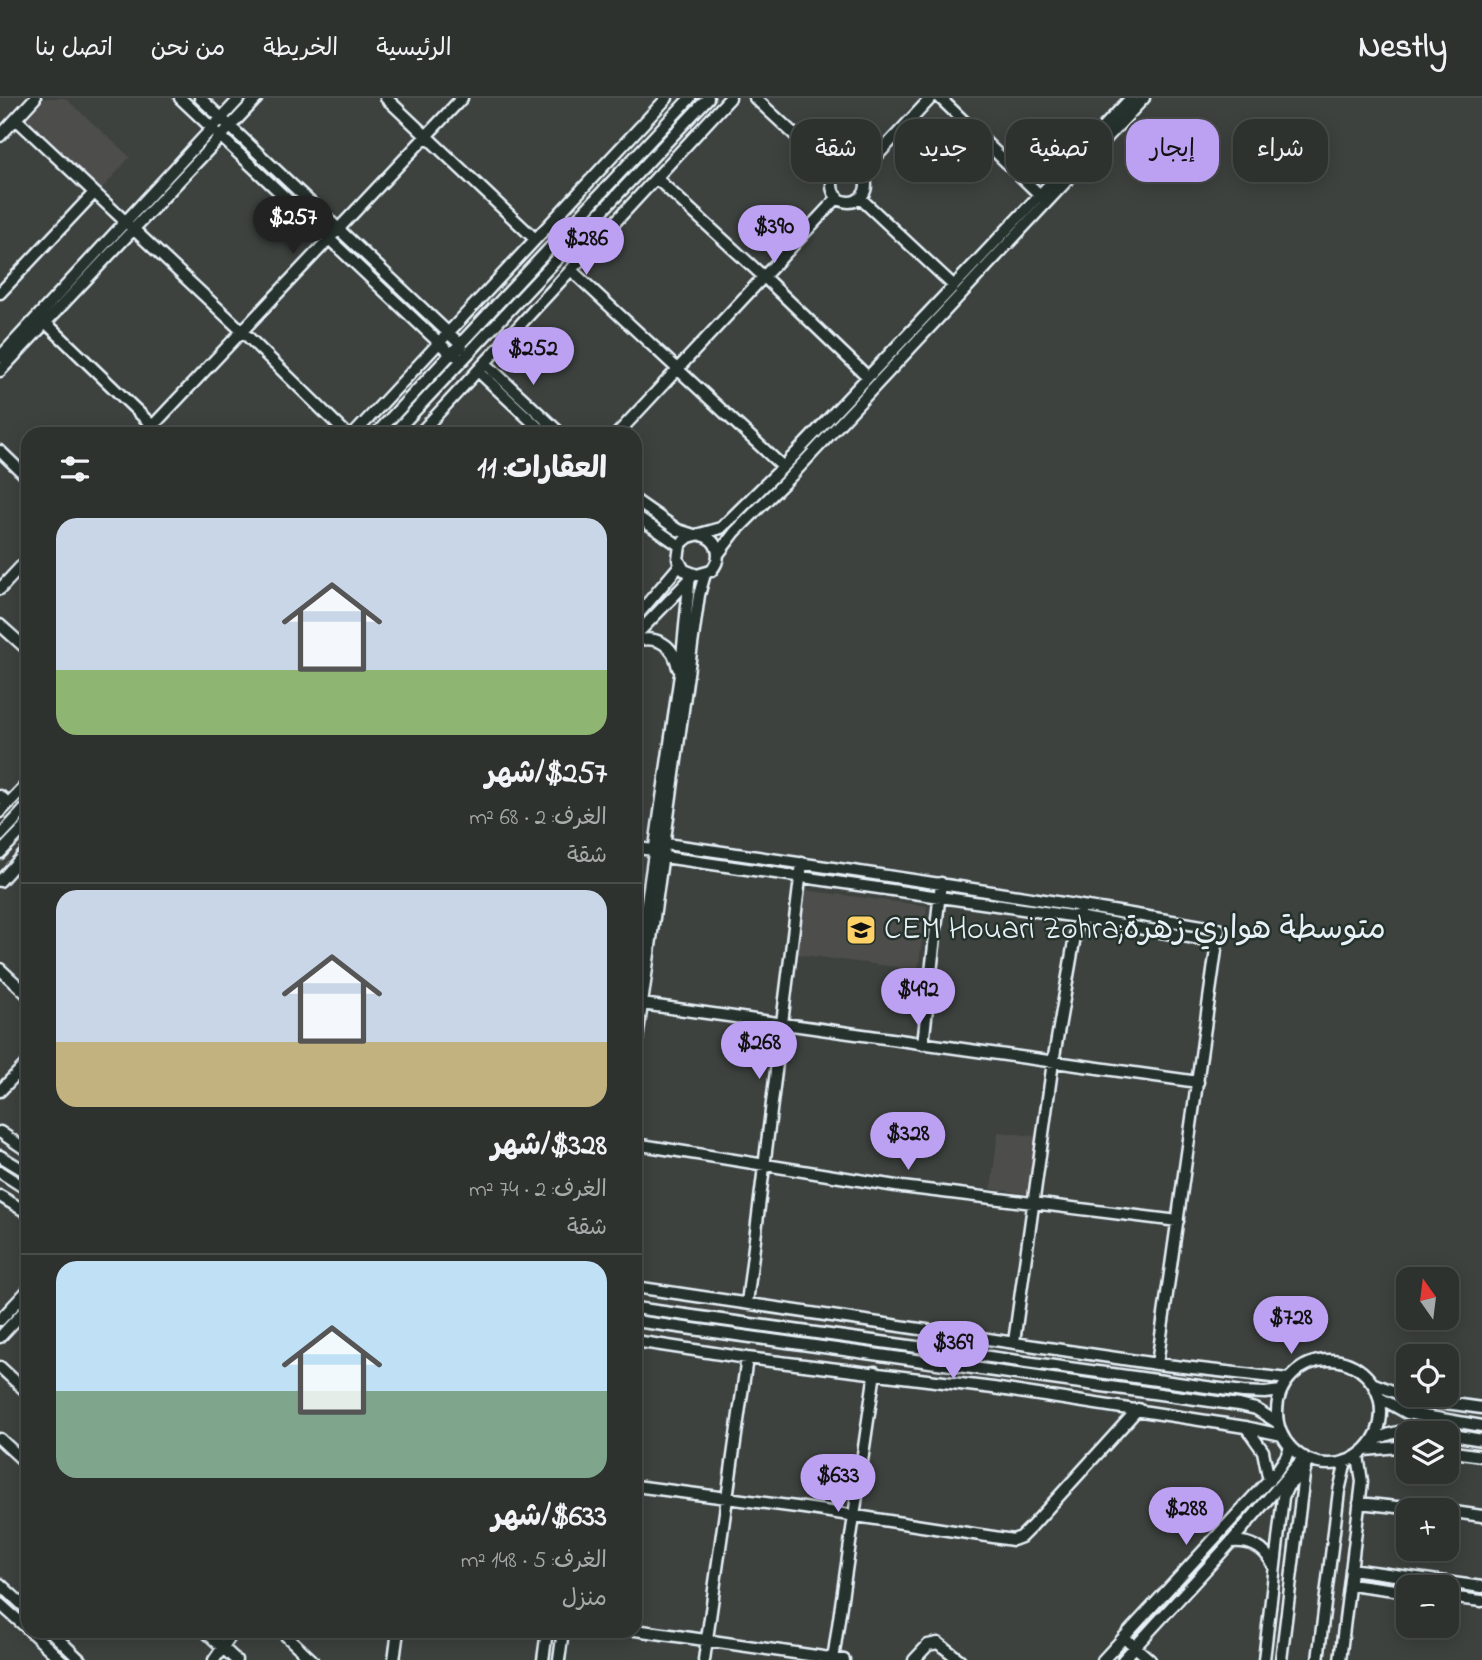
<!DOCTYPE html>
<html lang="ar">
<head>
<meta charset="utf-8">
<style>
  body { margin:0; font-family:"Indie Flower","Playpen Sans Arabic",sans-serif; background:#363a37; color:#f1f3f6; direction:rtl; height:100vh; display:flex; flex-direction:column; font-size:26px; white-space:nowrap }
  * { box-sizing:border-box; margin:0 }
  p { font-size:23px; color:#a7aaaa }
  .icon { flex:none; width:38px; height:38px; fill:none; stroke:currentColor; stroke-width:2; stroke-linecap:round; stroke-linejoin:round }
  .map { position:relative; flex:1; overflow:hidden; direction:ltr }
  .panel { position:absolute; left:21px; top:329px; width:621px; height:1211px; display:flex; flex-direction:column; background:#2e322f; border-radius:21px; box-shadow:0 4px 18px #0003,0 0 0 2px #494d4b; direction:rtl }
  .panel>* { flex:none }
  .hud { position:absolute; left:663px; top:21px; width:665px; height:63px; direction:rtl; display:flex; gap:14px }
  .needle { width:46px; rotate:346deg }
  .buttons { position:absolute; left:1396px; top:1169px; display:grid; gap:14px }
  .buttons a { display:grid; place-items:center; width:63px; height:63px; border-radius:14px; background:#2e322f; box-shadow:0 4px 18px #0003,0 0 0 2px #494d4b; font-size:35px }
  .price { position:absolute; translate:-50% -60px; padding:0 16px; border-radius:24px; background:#bca0f2; color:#111; font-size:23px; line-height:46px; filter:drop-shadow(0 2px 4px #0008) }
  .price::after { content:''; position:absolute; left:50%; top:42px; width:21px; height:16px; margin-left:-10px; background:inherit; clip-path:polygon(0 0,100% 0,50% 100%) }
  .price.active { background:#222; color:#fff }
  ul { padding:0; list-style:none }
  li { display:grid; align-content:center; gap:14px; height:371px; padding:0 35px }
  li+li { border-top:2px solid #494d4b }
  li span { display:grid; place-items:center; height:217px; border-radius:21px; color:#555 }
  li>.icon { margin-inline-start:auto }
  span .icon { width:126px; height:126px; fill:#fffc; stroke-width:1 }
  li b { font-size:30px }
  h2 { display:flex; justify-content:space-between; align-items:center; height:84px; padding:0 35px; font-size:30px }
  .tag { padding:0 24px; border-radius:21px; background:#2e322f; box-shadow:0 4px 18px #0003,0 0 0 2px #494d4b; font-size:24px; line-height:63px }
  .tag.active { background:#bca0f2; color:#111 }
  header { display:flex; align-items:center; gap:42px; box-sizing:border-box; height:98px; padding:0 35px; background:#2e322f; border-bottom:2px solid #494d4b }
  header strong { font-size:33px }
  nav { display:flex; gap:38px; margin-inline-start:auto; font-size:24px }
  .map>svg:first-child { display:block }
  .built { fill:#4d4d4b }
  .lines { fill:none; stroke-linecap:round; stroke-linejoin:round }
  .minor-casing { stroke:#e8f1f8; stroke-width:15 }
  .minor { stroke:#26332d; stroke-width:10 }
  .labels { text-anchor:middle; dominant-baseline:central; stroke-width:5; stroke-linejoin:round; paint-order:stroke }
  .poi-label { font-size:32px; fill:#e8f1f8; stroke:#26332d; text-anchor:start }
</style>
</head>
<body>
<header>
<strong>Nestly</strong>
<nav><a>الرئيسية</a><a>الخريطة</a><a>من نحن</a><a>اتصل بنا</a></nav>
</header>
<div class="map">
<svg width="1482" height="1562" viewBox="0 0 1482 1562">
  <rect width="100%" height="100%" fill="#3d423f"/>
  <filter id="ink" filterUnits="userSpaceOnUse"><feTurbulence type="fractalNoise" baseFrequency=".0143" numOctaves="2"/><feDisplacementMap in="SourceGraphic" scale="14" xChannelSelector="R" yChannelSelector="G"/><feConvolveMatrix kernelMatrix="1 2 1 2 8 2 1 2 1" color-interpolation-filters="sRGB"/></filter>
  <g filter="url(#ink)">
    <path class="built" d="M 45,0 L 65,0 L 130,59 L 99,94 L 24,24 Z
      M 804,792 L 927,808 L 918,872 L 796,856 Z
      M 998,1034 L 1036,1038 L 1029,1096 L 991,1091 Z"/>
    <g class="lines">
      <g class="minor-casing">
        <path id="minor" d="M 180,0 L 451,256 L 457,258
          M 200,0 L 460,246 L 461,250
          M 386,0 L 535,141
          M 755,0 L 837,76
          M 940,0 L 1044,101
          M 16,21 L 242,233 L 347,336
          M 0,38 L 35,0
          M832 87a17 17 0 1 1 34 0a17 17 0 1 1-34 0Z
          M 861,75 L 931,0
          M 656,80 L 764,179 L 868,279
          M 860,100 L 954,188
          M 571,172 L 783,369
          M 0,195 L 94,95
          M 41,220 L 161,336
          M 0,259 L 240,0
          M 485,265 L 561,336
          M 0,273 L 257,0
          M 478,273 L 545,336
          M 145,336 L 462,0
          M 354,336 L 667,0
          M 376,336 L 690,0
          M 393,336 L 708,0
          M 419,336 L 730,0
          M 617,336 L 838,99
          M 0,353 L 28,380
          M 635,402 L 678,432 L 694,437
          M 635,417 L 680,448
          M 701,437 C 719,442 723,459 711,473 L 697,477 L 684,472 L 678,461 L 680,448 L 684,443 L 689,439 L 721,430 L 783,369 L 1131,0
          M 719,455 L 735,434 L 792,377 L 1144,0
          M 0,491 L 28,461
          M 635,520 L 680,467
          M 0,527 L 28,552
          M 635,538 L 691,480
          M 635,543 C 657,537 674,547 678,570
          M 0,698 L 8,705
          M 0,714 L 28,685
          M 0,738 L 28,708
          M 635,750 L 655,752
          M 0,755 L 28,726
          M 0,783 L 28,752
          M 0,871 L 28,897
          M 635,886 L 681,570 L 690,476
          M 635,905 L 1198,984
          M 923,946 L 941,785
          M 635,956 L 699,497 L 705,476
          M 0,993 L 28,964
          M 0,1034 L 28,1053
          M 635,1046 L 902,1089 L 1178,1123
          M 0,1058 L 28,1075
          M 0,1074 L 28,1092
          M 0,1098 L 28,1115
          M 635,1189 L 1157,1266 L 1288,1281
          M 747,1205 L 802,765
          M 635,1210 L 1243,1294 L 1265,1295 L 1281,1293
          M 0,1222 L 28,1192
          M 635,1223 L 1239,1307 L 1256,1311 L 1278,1325
          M 0,1239 L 28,1209
          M 635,1243 L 747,1260 L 993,1290 L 1245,1329 L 1282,1337
          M 1014,1244 L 1053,964 L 1079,815
          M1277 1314a52 52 0 1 1 104 0a52 52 0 1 1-104 0Z
          M 1157,1266 L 1219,831 C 1035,799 851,772 666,746 L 655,752 L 664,759 L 1078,819 L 1217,844
          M 0,1269 L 28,1295
          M 1374,1286 L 1410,1300 L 1482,1310
          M 1380,1300 L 1407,1315 L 1482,1328
          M 1246,1329 L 1263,1353 L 1269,1383
          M 1447,1336 L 1482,1342
          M 0,1341 L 28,1367
          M 1372,1344 C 1396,1330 1417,1331 1444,1335
          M 1365,1352 L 1409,1348
          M 1447,1353 L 1482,1358
          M 635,1388 L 804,1410 L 1013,1442 L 1021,1439 L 1031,1429 L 1138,1311
          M 1359,1405 L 1425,1412
          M 1447,1413 L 1482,1418
          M 1231,1444 C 1250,1442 1265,1450 1273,1467
          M 1351,1471 L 1482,1489
          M 0,1486 L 28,1512
          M 1350,1486 L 1409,1494
          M 1447,1499 L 1482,1503
          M 0,1506 L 28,1531
          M 635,1532 L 844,1562
          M 30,1533 L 61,1562
          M 50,1533 L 80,1562
          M 205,1533 L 236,1562
          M 281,1533 L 312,1562
          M 1124,1539 L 1150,1562
          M 214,1562 L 234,1533
          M 394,1562 L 398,1533
          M 543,1562 L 547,1533
          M 559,1562 L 563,1533
          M 704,1562 L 747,1260
          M 833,1562 L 875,1274
          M 914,1562 L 928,1547 L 938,1545 L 960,1562
          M 1103,1562 L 1276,1374 L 1286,1359 L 1290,1349
          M 1123,1562 L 1231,1444 L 1304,1359
          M 1264,1562 L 1283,1399 L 1288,1388 L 1305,1373
          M 1281,1562 L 1306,1361
          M 1318,1562 L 1339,1393 L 1346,1363
          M 1340,1562 L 1362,1384 L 1358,1357"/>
      </g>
      <use href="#minor" class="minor"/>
    </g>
  </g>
  <defs>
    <g id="school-square" transform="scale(1.575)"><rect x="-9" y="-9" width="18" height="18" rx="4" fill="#ffd166" stroke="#26332d"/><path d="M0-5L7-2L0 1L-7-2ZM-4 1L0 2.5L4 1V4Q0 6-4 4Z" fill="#111"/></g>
  </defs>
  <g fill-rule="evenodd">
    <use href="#school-square" x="861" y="832"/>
  </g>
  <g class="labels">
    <g class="poi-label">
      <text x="884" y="832">CEM Houari Zohra;متوسطة هواري زهرة</text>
    </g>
  </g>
</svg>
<div class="buttons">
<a><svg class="needle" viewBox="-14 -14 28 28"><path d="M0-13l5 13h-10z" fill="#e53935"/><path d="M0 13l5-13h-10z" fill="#a7aaaa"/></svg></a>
<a><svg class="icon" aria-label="locate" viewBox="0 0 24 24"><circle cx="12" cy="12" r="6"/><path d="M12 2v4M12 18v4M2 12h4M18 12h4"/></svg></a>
<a><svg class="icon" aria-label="layers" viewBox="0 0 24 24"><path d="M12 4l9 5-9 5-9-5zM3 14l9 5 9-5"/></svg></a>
<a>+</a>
<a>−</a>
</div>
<b class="price active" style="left:293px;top:158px">$257</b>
<b class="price" style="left:774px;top:167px">$390</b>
<b class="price" style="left:586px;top:179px">$286</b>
<b class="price" style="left:533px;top:289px">$252</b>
<b class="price" style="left:918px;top:930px">$492</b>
<b class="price" style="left:759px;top:983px">$268</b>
<b class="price" style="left:908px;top:1074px">$328</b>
<b class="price" style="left:1291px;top:1258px">$728</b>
<b class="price" style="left:953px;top:1283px">$369</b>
<b class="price" style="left:838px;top:1416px">$633</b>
<b class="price" style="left:1186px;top:1449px">$288</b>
<div class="hud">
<a class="tag">شراء</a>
<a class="tag active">إيجار</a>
<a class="tag">تصفية</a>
<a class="tag">جديد</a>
<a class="tag">شقة</a>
</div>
<section class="panel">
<h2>العقارات: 11<svg class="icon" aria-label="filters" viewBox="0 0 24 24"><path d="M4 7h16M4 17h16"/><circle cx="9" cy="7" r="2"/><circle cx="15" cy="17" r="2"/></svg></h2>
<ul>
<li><span style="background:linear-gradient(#c9d6e8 70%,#8fb573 0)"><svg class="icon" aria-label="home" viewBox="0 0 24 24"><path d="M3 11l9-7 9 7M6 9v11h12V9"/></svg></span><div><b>$257/شهر</b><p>الغرف: 2 · 68 m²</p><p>شقة</p></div></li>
<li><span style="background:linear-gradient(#c9d6e8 70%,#c2b280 0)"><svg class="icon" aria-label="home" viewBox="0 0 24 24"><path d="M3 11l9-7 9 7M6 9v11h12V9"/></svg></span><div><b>$328/شهر</b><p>الغرف: 2 · 74 m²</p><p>شقة</p></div></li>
<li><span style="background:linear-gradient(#bfe0f5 60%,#7fa58c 0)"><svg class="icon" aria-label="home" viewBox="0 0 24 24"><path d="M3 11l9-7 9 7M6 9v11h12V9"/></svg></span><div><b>$633/شهر</b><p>الغرف: 5 · 148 m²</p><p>منزل</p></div></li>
</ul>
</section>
</div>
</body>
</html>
